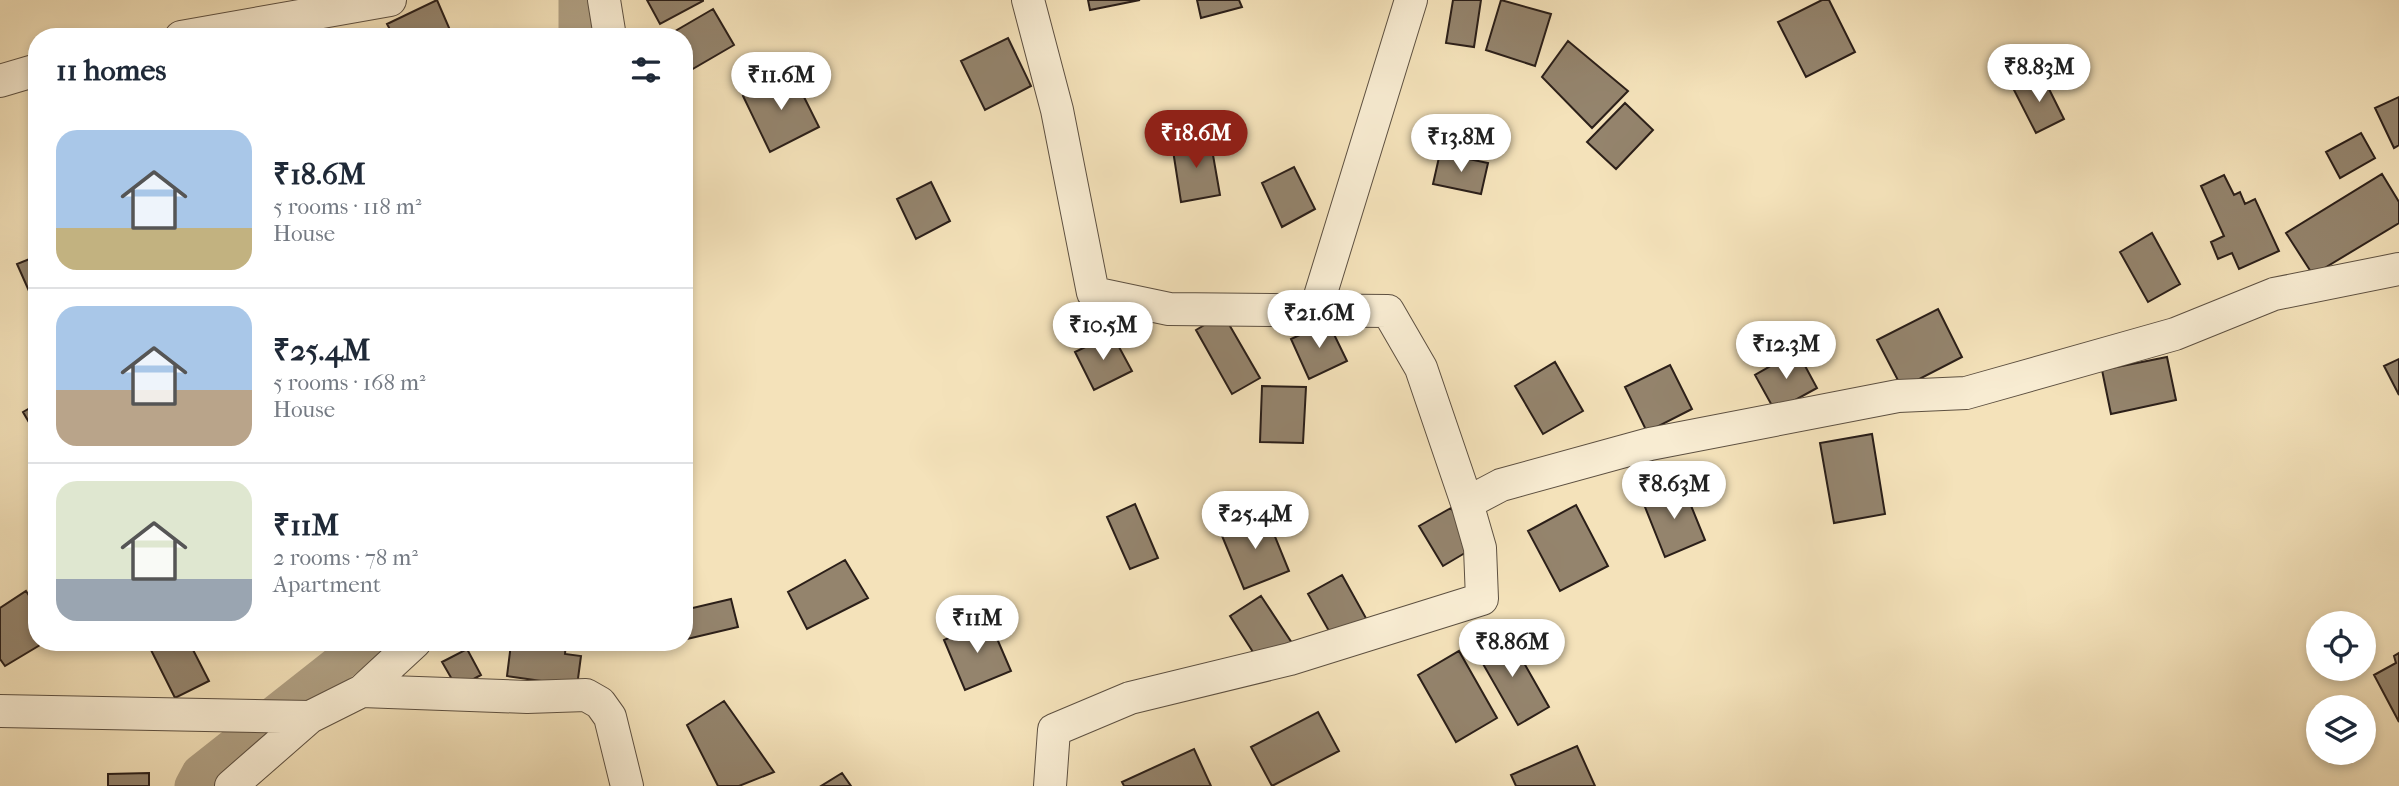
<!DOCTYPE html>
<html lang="en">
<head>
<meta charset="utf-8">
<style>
  body { margin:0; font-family:"IM FELL French Canon",serif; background:#f2f2f3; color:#1f2937; height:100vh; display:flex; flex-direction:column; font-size:26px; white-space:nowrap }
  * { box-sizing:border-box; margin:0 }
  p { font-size:23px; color:#747a83 }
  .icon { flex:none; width:38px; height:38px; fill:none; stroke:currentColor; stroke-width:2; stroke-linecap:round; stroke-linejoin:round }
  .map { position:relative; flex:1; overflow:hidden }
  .sheet { position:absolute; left:28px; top:28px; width:665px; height:623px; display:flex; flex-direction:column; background:#fff; border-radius:28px; box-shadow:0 4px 10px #0003 }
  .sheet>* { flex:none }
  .controls { position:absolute; left:2306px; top:611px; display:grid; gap:14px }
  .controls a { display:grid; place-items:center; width:70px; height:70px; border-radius:50%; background:#fff; box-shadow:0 4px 10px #0003; font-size:35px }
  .price { position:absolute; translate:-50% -60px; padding:0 16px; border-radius:24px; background:#fff; color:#222; font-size:23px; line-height:46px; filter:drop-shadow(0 2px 4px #0008) }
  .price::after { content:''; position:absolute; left:50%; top:42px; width:21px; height:16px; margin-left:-10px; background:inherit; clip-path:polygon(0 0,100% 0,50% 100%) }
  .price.current { background:#8f2418; color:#fff }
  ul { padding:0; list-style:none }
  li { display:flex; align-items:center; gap:21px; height:175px; padding:0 28px }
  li+li { border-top:2px solid #e0e1e3 }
  li span { display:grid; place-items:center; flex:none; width:196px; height:140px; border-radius:21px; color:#555 }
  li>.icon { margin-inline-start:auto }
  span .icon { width:84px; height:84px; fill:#fffc; stroke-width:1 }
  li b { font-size:30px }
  h2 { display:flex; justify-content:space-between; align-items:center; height:84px; padding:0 28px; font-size:30px }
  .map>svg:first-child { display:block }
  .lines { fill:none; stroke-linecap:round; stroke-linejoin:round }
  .canal { stroke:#b0a083; stroke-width:37 }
  .building { fill:#94846d; stroke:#2b1f19; stroke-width:2 }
  .minor-casing { stroke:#5d5041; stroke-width:34 }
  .minor { stroke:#f8ecd2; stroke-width:32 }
</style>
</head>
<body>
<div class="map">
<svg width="2399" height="786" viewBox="0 0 2399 786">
  <rect width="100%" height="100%" fill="#f4e2ba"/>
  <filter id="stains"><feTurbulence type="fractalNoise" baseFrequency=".00286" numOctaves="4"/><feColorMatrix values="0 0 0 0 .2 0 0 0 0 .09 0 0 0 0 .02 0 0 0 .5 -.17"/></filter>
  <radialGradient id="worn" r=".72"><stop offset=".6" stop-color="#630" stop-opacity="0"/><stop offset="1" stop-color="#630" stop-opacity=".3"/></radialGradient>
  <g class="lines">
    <path class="canal" d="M 577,37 L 577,0
      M 193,786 L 200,773 L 366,642"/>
  </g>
  <path class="building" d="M 437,0 L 453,37 L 394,37 L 387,24 Z
    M 647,0 L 703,0 L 703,1 L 660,24 Z
    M 1088,0 L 1140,0 L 1090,10 Z
    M 1197,0 L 1239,0 L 1242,7 L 1201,18 Z
    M 1453,0 L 1481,0 L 1474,47 L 1446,43 Z
    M 1501,0 L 1551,14 L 1535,66 L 1486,50 Z
    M 1822,0 L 1829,0 L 1855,52 L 1806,77 L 1778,22 Z
    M 713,9 L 734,45 L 684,74 L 684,37 L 665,37 Z
    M 1008,38 L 1031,86 L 985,110 L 961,61 Z
    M 1568,41 L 1628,91 L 1592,128 L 1542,77 Z
    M 791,71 L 819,127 L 770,152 L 743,96 Z
    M 2042,75 L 2064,119 L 2036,133 L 2014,90 Z
    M 2399,97 L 2399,145 L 2394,148 L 2375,108 Z
    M 1625,103 L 1653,130 L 1616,169 L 1587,142 Z
    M 2361,133 L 2375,158 L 2340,178 L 2326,152 Z
    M 1210,138 L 1220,195 L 1181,202 L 1172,144 Z
    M 1440,153 L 1488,163 L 1481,194 L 1433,184 Z
    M 1294,167 L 1315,209 L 1282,227 L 1262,183 Z
    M 2382,174 L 2399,202 L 2399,223 L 2313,275 L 2286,233 Z
    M 2224,175 L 2234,195 L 2240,192 L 2245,204 L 2255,199 L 2279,251 L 2239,269 L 2232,253 L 2218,259 L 2211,242 L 2224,236 L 2201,186 Z
    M 931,182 L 950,221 L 916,239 L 897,199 Z
    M 2152,233 L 2180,284 L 2148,302 L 2120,252 Z
    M 37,256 L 37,309 L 17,264 Z
    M 1938,309 L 1962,357 L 1902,388 L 1877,340 Z
    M 1223,314 L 1260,378 L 1232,394 L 1196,330 Z
    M 1328,322 L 1347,361 L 1309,379 L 1291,339 Z
    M 1112,334 L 1132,371 L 1094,390 L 1075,352 Z
    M 1797,351 L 1817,388 L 1775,411 L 1755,375 Z
    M 2167,357 L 2176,400 L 2111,414 L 2102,370 Z
    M 2399,359 L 2399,395 L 2384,366 Z
    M 1555,362 L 1583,411 L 1543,434 L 1515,386 Z
    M 1670,365 L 1692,409 L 1647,432 L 1625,387 Z
    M 1262,386 L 1306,387 L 1303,443 L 1260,442 Z
    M 37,404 L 37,436 L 23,412 Z
    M 1872,434 L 1885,514 L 1834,523 L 1820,443 Z
    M 1683,486 L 1705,540 L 1665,557 L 1643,502 Z
    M 1135,504 L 1158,558 L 1130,569 L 1107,517 Z
    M 1576,505 L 1608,566 L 1560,591 L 1528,531 Z
    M 1451,508 L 1475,547 L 1443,566 L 1419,526 Z
    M 1265,512 L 1289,571 L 1244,589 L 1220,531 Z
    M 845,560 L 868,598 L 807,629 L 788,592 Z
    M 1342,575 L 1367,620 L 1333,638 L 1308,594 Z
    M 26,591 L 37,608 L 37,642 L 45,642 L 5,666 L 0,659 L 0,608 Z
    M 1261,596 L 1292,643 L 1260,663 L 1230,616 Z
    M 731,599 L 738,627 L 687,639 L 684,610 Z
    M 989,620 L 1011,671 L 965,690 L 944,640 Z
    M 1507,633 L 1549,707 L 1518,725 L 1475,650 Z
    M 147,642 L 189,642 L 209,681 L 175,698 Z
    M 528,642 L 566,642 L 565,654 L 581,656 L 577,686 L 507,676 L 511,644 L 528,646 Z
    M 467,649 L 481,675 L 457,688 L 442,662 Z
    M 1459,651 L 1497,718 L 1456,742 L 1418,675 Z
    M 2399,653 L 2399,722 L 2374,675 L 2396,663 L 2394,656 Z
    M 724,701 L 774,772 L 739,786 L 718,786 L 687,725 Z
    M 1318,712 L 1339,751 L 1272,786 L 1251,747 Z
    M 1577,746 L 1595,786 L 1516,786 L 1511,775 Z
    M 1194,749 L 1211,786 L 1124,786 L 1122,782 Z
    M 149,773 L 149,786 L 108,786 L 108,774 Z
    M 842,773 L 851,786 L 821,786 Z"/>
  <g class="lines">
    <g class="minor-casing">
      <path id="minor" d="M 604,0 L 610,37
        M 1028,0 L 1057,110 L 1093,293 L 1169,309 L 1388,311 L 1421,368 L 1467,503
        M 181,37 L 390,0
        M 0,81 L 37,70
        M 1316,309 L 1411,0
        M 362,691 L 527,697 L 586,695 L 600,703 L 610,717 L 627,786
        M 0,711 L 310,717
        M 231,786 L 310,717 L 362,691 L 415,642
        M 1050,786 L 1054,730 L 1130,698 L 1290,659 L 1482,599 L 1480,548 L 1467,503 L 1501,485 L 1650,444 L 1898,396 L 1966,393 L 2175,334 L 2274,294 L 2399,269"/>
    </g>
    <use href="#minor" class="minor"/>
  </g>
  <rect width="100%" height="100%" filter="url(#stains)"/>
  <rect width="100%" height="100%" fill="url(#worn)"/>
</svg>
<div class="controls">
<a><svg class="icon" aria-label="locate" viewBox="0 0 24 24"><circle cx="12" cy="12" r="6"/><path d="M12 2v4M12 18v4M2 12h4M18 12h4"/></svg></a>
<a><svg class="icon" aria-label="layers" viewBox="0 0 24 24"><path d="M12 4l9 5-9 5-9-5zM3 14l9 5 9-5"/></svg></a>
</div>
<b class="price" style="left:2039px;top:104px">₹8.83M</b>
<b class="price" style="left:781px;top:112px">₹11.6M</b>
<b class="price current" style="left:1196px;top:170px">₹18.6M</b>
<b class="price" style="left:1461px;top:174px">₹13.8M</b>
<b class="price" style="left:1319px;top:350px">₹21.6M</b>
<b class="price" style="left:1103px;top:362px">₹10.5M</b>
<b class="price" style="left:1786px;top:381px">₹12.3M</b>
<b class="price" style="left:1674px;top:521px">₹8.63M</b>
<b class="price" style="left:1255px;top:551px">₹25.4M</b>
<b class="price" style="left:977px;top:655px">₹11M</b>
<b class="price" style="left:1512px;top:679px">₹8.86M</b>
<section class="sheet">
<h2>11 homes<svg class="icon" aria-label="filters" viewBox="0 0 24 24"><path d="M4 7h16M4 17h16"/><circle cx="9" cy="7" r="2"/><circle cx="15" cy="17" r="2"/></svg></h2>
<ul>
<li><span style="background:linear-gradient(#a9c7e8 70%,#c2b280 0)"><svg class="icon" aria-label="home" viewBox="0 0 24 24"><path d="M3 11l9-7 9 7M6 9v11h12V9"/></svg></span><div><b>₹18.6M</b><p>5 rooms · 118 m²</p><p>House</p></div></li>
<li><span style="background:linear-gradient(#a9c7e8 60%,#b9a48a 0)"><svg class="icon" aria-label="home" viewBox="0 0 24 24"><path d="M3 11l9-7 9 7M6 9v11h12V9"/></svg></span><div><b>₹25.4M</b><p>5 rooms · 168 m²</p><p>House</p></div></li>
<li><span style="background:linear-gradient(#dfe7d0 70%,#9aa5b1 0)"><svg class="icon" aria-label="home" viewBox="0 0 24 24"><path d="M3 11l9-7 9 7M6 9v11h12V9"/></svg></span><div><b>₹11M</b><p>2 rooms · 78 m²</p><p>Apartment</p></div></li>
</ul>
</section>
</div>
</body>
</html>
